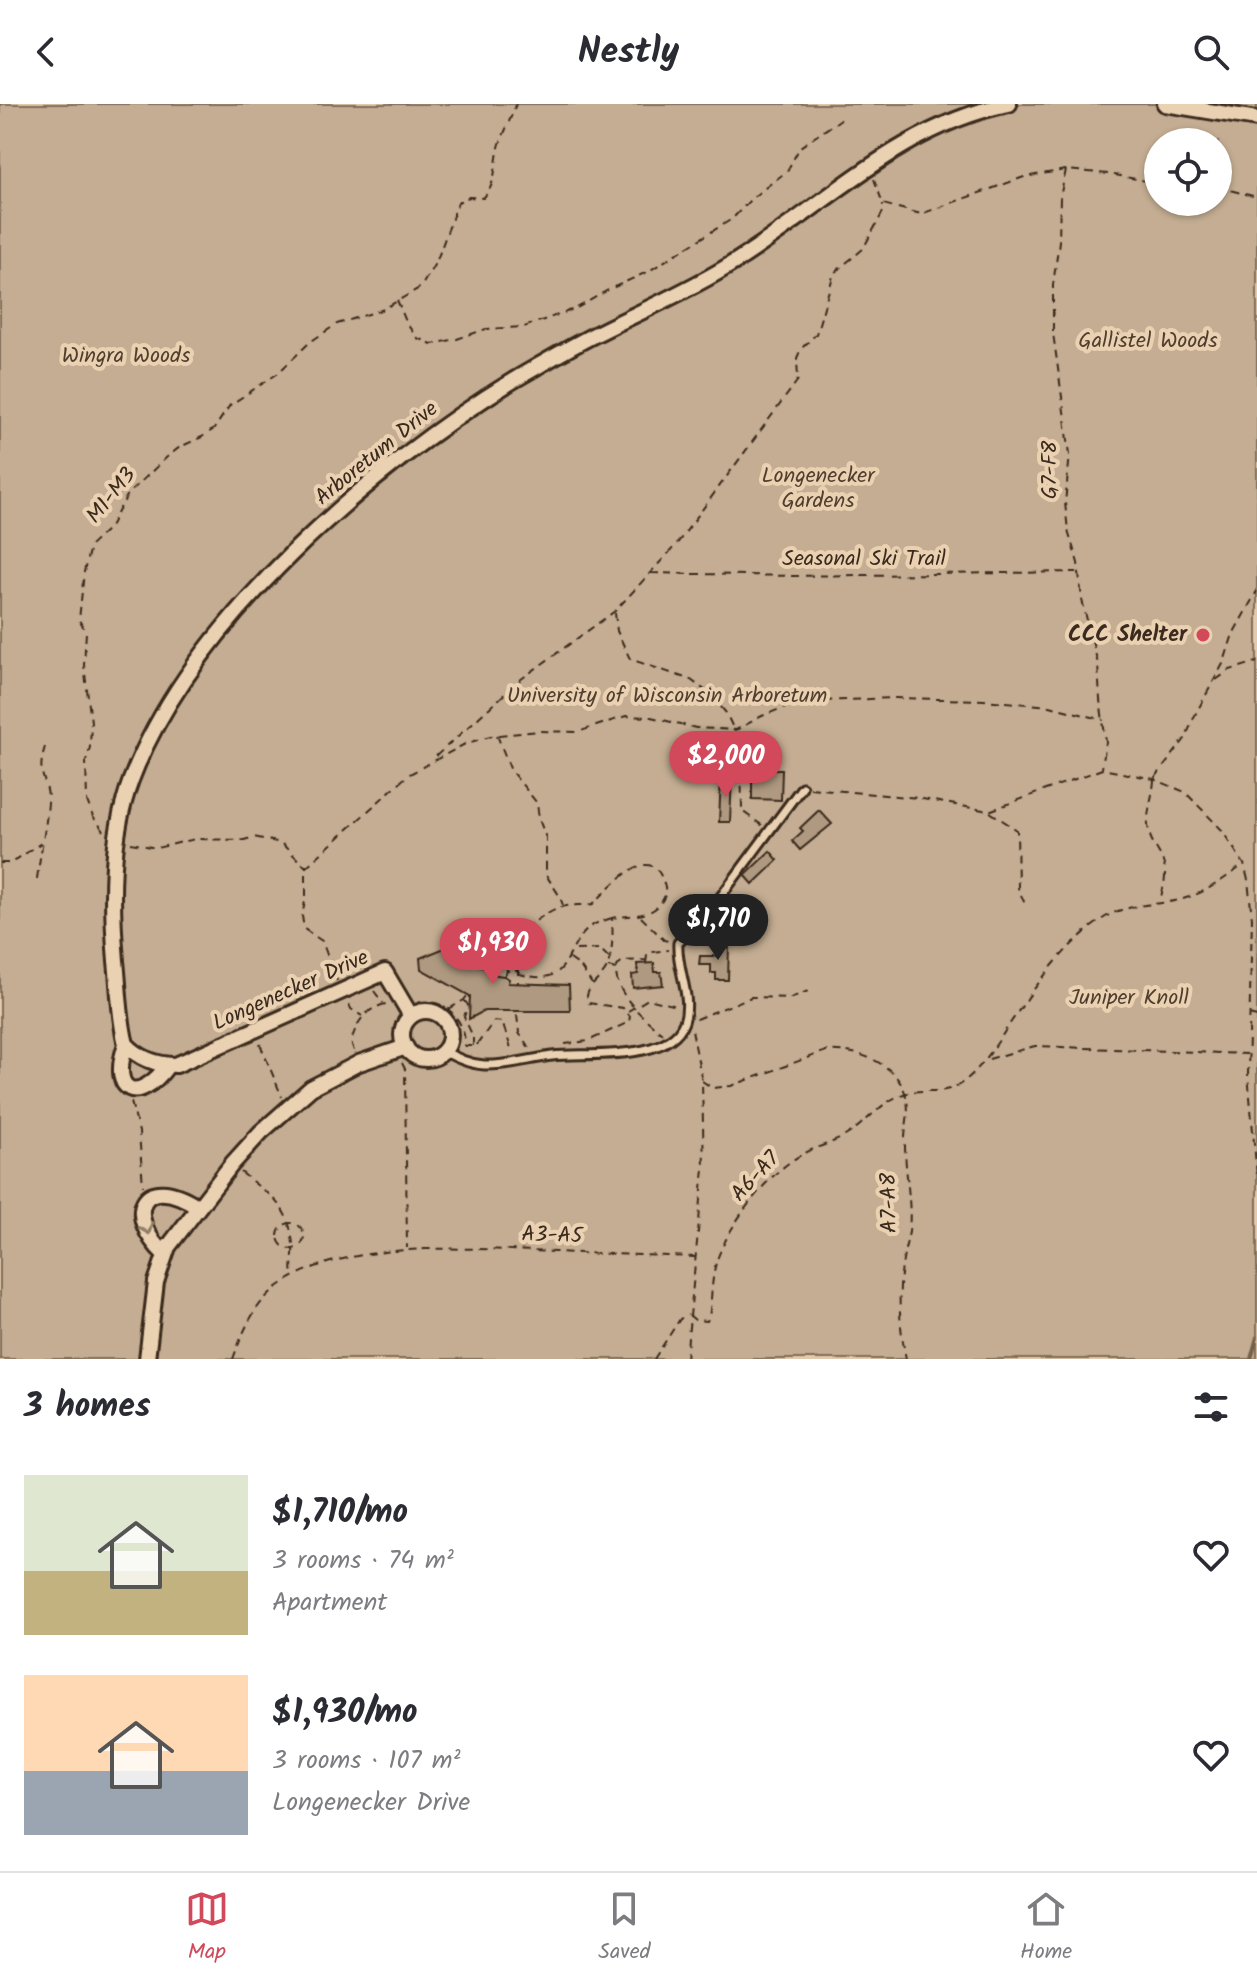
<!DOCTYPE html>
<html lang="en">
<head>
<meta charset="utf-8">
<style>
  body { margin:0; font-family:Kalam,sans-serif; background:#f7f7f7; color:#2b2b33; height:100vh; display:flex; flex-direction:column; font-size:30px; white-space:nowrap }
  * { box-sizing:border-box; margin:0 }
  p { font-size:26px; color:#7c7c81 }
  .icon { flex:none; width:44px; height:44px; fill:none; stroke:currentColor; stroke-width:2; stroke-linecap:round; stroke-linejoin:round }
  .map { position:relative; height:1255px; overflow:hidden }
  .details { display:flex; flex-direction:column; background:#fff; flex:1 }
  .details>* { flex:none }
  .controls { position:absolute; left:1144px; top:24px; display:grid; gap:16px }
  .controls a { display:grid; place-items:center; width:88px; height:88px; border-radius:50%; background:#fff; box-shadow:0 2px 6px #0004; font-size:40px }
  .price { position:absolute; translate:-50% -68px; padding:0 18px; border-radius:28px; background:#d1495b; color:#fff; font-size:26px; line-height:52px; filter:drop-shadow(0 2px 4px #0008) }
  .price::after { content:''; position:absolute; left:50%; top:48px; width:24px; height:18px; margin-left:-12px; background:inherit; clip-path:polygon(0 0,100% 0,50% 100%) }
  .price.active { background:#222; color:#fff }
  ul { padding:0; list-style:none }
  li { display:flex; align-items:center; gap:24px; height:200px; padding:0 24px }
  li span { display:grid; place-items:center; flex:none; width:224px; height:160px; border-radius:0px; color:#555 }
  li>.icon { margin-inline-start:auto }
  span .icon { width:96px; height:96px; fill:#fffc; stroke-width:1 }
  li b { font-size:34px }
  h2 { display:flex; justify-content:space-between; align-items:center; height:96px; padding:0 24px; font-size:34px }
  header { display:flex; justify-content:space-between; align-items:center; height:104px; padding:0 24px; background:#fff; font-size:36px; font-weight:700 }
  .menu { display:flex; justify-content:space-around; align-items:center; height:112px; border-top:2px solid #e1e1e2; background:#fff; font-size:22px; color:#7c7c81 }
  .menu a { display:grid; justify-items:center; gap:4px }
  .menu .active { color:#d1495b }
  .map>svg:first-child { display:block }
  .green { fill:#c4ad92; stroke:#806c58; stroke-width:2; fill-rule:evenodd }
  .lines { fill:none; stroke-linecap:round; stroke-linejoin:round }
  .stream { stroke:#74614e; stroke-width:4 }
  .building { fill:#af9980; stroke:#3b2a1e; stroke-width:2 }
  .lane-casing { stroke:#3b2a1e; stroke-width:13 }
  .street-casing { stroke:#3b2a1e; stroke-width:20 }
  .path { stroke:#3b2a1e; stroke-width:2; stroke-dasharray:8 6; stroke-linecap:butt }
  .lane { stroke:#ead1b2; stroke-width:7 }
  .street { stroke:#ead1b2; stroke-width:14 }
  .oneway { stroke:#927e68 }
  .poi-dot { fill:#d1495b; stroke:#ead1b2; stroke-width:3 }
  .labels { text-anchor:middle; dominant-baseline:central; stroke-width:8; stroke-linejoin:round; paint-order:stroke }
  .park-label { font-size:22px; fill:#503e2f; stroke:#ead1b2 }
  .street-label { font-size:22px; fill:#3b2a1e; stroke:#ead1b2 }
  .poi-label { font-size:22px; font-weight:bold; fill:#3b2a1e; stroke:#ead1b2; text-anchor:end }
</style>
</head>
<body>
<header><svg class="icon" aria-label="back" viewBox="0 0 24 24"><path d="M15 5l-7 7 7 7"/></svg>Nestly<svg class="icon" aria-label="search" viewBox="0 0 24 24"><circle cx="10" cy="10" r="6"/><path d="M15 15l6 6"/></svg></header>
<div class="map">
<svg width="1257" height="1255" viewBox="0 0 1257 1255">
  <rect width="100%" height="100%" fill="#e3caac"/>
  <filter id="ink" filterUnits="userSpaceOnUse"><feTurbulence type="fractalNoise" baseFrequency=".0125" numOctaves="2"/><feDisplacementMap in="SourceGraphic" scale="16" xChannelSelector="R" yChannelSelector="G"/><feConvolveMatrix kernelMatrix="1 2 1 2 8 2 1 2 1" color-interpolation-filters="sRGB"/></filter>
  <g filter="url(#ink)">
    <path class="green" d="M 0,0 L 1257,0 L 1257,1255 L 0,1255 ZM 1158,38 L 1218,38 L 1218,98 L 1158,98 Z"/>
    <g class="lines">
      <path class="stream" d="M 1251,1255 L 1257,1233"/>
    </g>
    <path class="building" d="M 752,665 L 782,665 L 781,696 L 752,695 Z
      M 721,672 L 732,672 L 730,718 L 719,718 Z
      M 819,706 L 832,720 L 800,746 L 792,737 L 803,727 L 800,724 Z
      M 770,747 L 778,756 L 753,780 L 745,771 Z
      M 718,839 L 729,840 L 728,876 L 716,876 L 716,869 L 711,869 L 711,861 L 699,861 L 700,852 L 718,852 Z
      M 447,843 L 497,871 L 504,872 L 509,875 L 508,879 L 569,881 L 570,907 L 484,907 L 469,915 L 470,892 L 421,865 L 420,854 Z
      M 654,859 L 655,868 L 661,868 L 663,881 L 633,884 L 632,871 L 638,870 L 637,860 Z"/>
    <g class="lines">
      <g class="lane-casing">
        <path id="lane" d="M 443,947 C 457,954 469,960 484,961 C 507,962 529,955 552,952 C 586,948 669,959 684,918 C 693,893 676,864 678,839 L 701,819 L 802,683"/>
      </g>
      <g class="street-casing">
        <path id="street" d="M 1165,0 L 1257,15
          M402 931a24 24 0 1 1 48 0a24 24 0 1 1-48 0Z
          M 411,912 L 385,868 L 176,961 C 156,961 140,955 126,940 C 119,914 119,884 116,857 C 111,797 110,733 131,676 C 191,518 373,362 514,276 C 542,260 571,242 600,228 C 642,207 685,188 725,164 C 819,108 897,22 1009,0
          M 126,940 C 109,989 138,1002 168,961
          M 165,1151 C 123,1111 141,1066 197,1102
          M 147,1255 L 156,1178 L 168,1143 L 232,1060 L 261,1028 L 311,984 L 359,959 L 406,943"/>
      </g>
      <path class="path" d="M 1066,66 L 1060,93 L 1059,137 L 1053,181 L 1053,229 L 1070,350 L 1065,399 L 1068,427 L 1078,459 L 1082,496 L 1098,560 L 1100,596 L 1106,638 L 1102,664
        M 874,75 L 883,100 L 921,110 L 1024,73 L 1066,66 L 1109,70 L 1158,79
        M 1218,83 L 1257,93
        M 397,196 L 407,220 L 417,234 L 432,240 L 457,235 L 486,225 L 524,223 L 577,204 L 608,186 L 649,167 L 732,115 L 752,94 L 787,67 L 800,43 L 841,15
        M 651,469 L 791,472 L 1077,468
        M 615,509 L 617,527 L 630,555 L 691,576 L 710,590 L 726,609 L 741,641 L 742,707 L 763,722
        M 1216,576 L 1230,566 L 1257,558
        M 497,631 L 511,667 L 537,699 L 539,715 L 546,734 L 546,771 L 559,791 L 563,801
        M 436,652 L 520,576 L 615,507 L 676,441 L 798,276 L 797,254 L 801,245 L 816,230 L 834,169 L 863,145 L 883,108 L 883,100
        M 1155,674 L 1185,635 L 1195,611 L 1224,558 L 1233,530 L 1257,487
        M 1154,676 C 1153,694 1145,710 1149,728 C 1151,739 1160,748 1163,758 C 1168,771 1163,784 1160,797
        M 810,684 L 917,694 L 989,707 L 1102,665 L 1154,675 L 1185,688 L 1221,725 L 1244,760 L 1248,776 L 1252,814 L 1248,970 L 1257,1073
        M 990,708 L 1017,726 L 1018,784 L 1025,800
        M 104,727 L 93,713 L 87,697 L 86,657 L 90,643 L 91,618 L 84,561 L 86,528 L 79,516 L 84,468 L 90,442 L 109,424 L 128,390 L 167,353 L 180,343 L 202,333 L 214,325 L 230,301 L 277,270 L 310,238 L 337,220 L 384,205 L 421,183 L 437,156 L 458,98 L 469,93 L 483,94 C 498,80 494,55 501,37 C 506,25 511,13 516,0
        M 131,739 L 157,744 L 195,735 L 244,736 L 254,733 L 281,739 L 306,763
        M 0,759 L 11,759 L 41,739
        M 37,775 C 40,750 46,724 48,699 C 49,674 35,674 45,643
        M 641,813 L 664,836 L 669,837
        M479 830a7 7 0 1 1 14 0a7 7 0 1 1-14 0Z
        M 494,828 L 503,826 L 515,828
        M 491,838 L 505,855 L 507,867
        M 576,846 L 600,845 L 609,854
        M 570,855 L 580,862 L 592,880
        M 646,859 L 647,852 L 652,848 L 668,846
        M 483,863 L 496,847
        M 608,863 L 616,865 C 615,891 644,914 662,929
        M 616,864 L 622,857 L 646,856
        M 504,872 L 507,867 L 518,866 L 518,879
        M 337,877 L 322,837 L 304,825 L 302,812 L 306,793 L 306,763 L 408,671 L 465,640 L 490,632 L 539,627 L 578,628 L 626,612 L 651,613 L 696,624 L 736,626 L 762,612 L 798,598 L 895,594 L 984,596 L 1050,602 L 1104,616
        M 374,887 L 383,899
        M 464,896 L 468,901 L 464,913 L 473,933 L 473,942
        M 420,898 C 445,894 466,917 465,942 L 476,942 L 494,917 L 502,918 L 512,947
        M 349,900 L 351,905 L 362,912
        M 449,905 L 464,896 L 468,891
        M 628,907 L 648,895 L 677,902
        M 517,911 L 519,929 L 530,945
        M 1249,911 L 1257,913
        M 455,914 L 458,942
        M 696,915 L 751,893 L 791,894 L 808,887
        M 260,940 L 282,993
        M 565,940 L 588,937 L 629,918 L 630,912 L 623,904 L 588,899 C 582,883 603,876 608,861 C 613,845 613,830 612,814 C 635,810 656,815 666,789 C 656,729 613,781 593,800 C 583,802 571,800 562,803 C 551,805 543,812 534,818 C 512,831 507,845 520,870 C 575,885 561,843 593,821 C 598,818 606,816 612,814
        M 354,947 L 351,938 C 357,917 365,905 386,900
        M 989,955 L 1035,942 L 1248,950
        M 402,959 L 405,965 L 407,1144
        M 702,977 L 713,984 L 731,982 L 826,947 C 856,945 897,958 906,992 C 911,1009 904,1024 905,1041 C 905,1069 912,1099 909,1127 C 908,1135 905,1143 904,1151 C 897,1186 899,1220 906,1255
        M 131,998 L 139,1028 L 143,1082
        M 241,1068 C 269,1093 288,1097 293,1140 C 294,1151 291,1161 293,1172
        M278 1132a13 13 0 1 1 26 0a13 13 0 1 1-26 0Z
        M 689,1211 L 695,1216 L 707,1217 L 709,1213 C 712,1195 711,1171 718,1153 C 731,1118 768,1069 801,1051 C 815,1043 831,1040 845,1032 C 867,1019 880,998 904,990 C 927,982 943,995 967,975 C 986,958 997,939 1011,918 C 1036,881 1066,839 1104,814 C 1128,799 1153,802 1179,796 C 1204,790 1223,776 1243,761
        M 233,1255 C 243,1228 253,1202 276,1184 C 343,1133 476,1145 555,1148 C 602,1150 649,1151 695,1153
        M 654,1255 L 680,1215 L 688,1211
        M 686,1255 L 704,1064 L 702,977 L 692,926"/>
      <use href="#lane" class="lane"/>
      <use href="#street" class="street"/>
    </g>
    <defs><path id="oneway-chevron" d="M-2-3.5L2.5 0L-2 3.5" fill="none" stroke-width="1.6" stroke-linecap="round" stroke-linejoin="round" transform="scale(2)"/></defs>
    <use class="oneway" href="#oneway-chevron" transform="translate(147 1125) rotate(69)"/>
  </g>
  <circle class="poi-dot" cx="1203" cy="531" r="8"/>
  <g class="labels">
    <g class="park-label">
      <text x="1148" y="237">Gallistel Woods</text>
      <text x="126" y="252">Wingra Woods</text>
      <text x="818" y="372">Longenecker<tspan x="818" dy="25">Gardens</tspan></text>
      <text x="667" y="592">University of Wisconsin Arboretum</text>
      <text x="1129" y="894">Juniper Knoll</text>
    </g>
    <g class="street-label">
      <text transform="translate(377 350) rotate(-39)">Arboretum Drive</text>
      <text transform="translate(1050 366) rotate(-90)">G7-F8</text>
      <text transform="translate(112 392) rotate(-51)">M1-M3</text>
      <text x="864" y="455">Seasonal Ski Trail</text>
      <text transform="translate(291 887) rotate(-24)">Longenecker Drive</text>
      <text transform="translate(756 1073) rotate(-47)">A6-A7</text>
      <text transform="translate(890 1099) rotate(-91)">A7-A8</text>
      <text transform="translate(552 1132) rotate(2)">A3-A5</text>
    </g>
    <g class="poi-label">
      <text x="1187" y="531">CCC Shelter</text>
    </g>
  </g>
</svg>
<div class="controls">
<a><svg class="icon" aria-label="locate" viewBox="0 0 24 24"><circle cx="12" cy="12" r="6"/><path d="M12 2v4M12 18v4M2 12h4M18 12h4"/></svg></a>
</div>
<b class="price" style="left:726px;top:695px">$2,000</b>
<b class="price active" style="left:718px;top:858px">$1,710</b>
<b class="price" style="left:493px;top:882px">$1,930</b>
</div>
<section class="details">
<h2>3 homes<svg class="icon" aria-label="filters" viewBox="0 0 24 24"><path d="M4 7h16M4 17h16"/><circle cx="9" cy="7" r="2"/><circle cx="15" cy="17" r="2"/></svg></h2>
<ul>
<li><span style="background:linear-gradient(#dfe7d0 60%,#c2b280 0)"><svg class="icon" aria-label="home" viewBox="0 0 24 24"><path d="M3 11l9-7 9 7M6 9v11h12V9"/></svg></span><div><b>$1,710/mo</b><p>3 rooms · 74 m²</p><p>Apartment</p></div><svg class="icon" aria-label="heart" viewBox="0 0 24 24"><path d="M12 20l-8-8c-3-5 5-10 8-4 3-6 11-1 8 4z"/></svg></li>
<li><span style="background:linear-gradient(#ffd9b3 60%,#9aa5b1 0)"><svg class="icon" aria-label="home" viewBox="0 0 24 24"><path d="M3 11l9-7 9 7M6 9v11h12V9"/></svg></span><div><b>$1,930/mo</b><p>3 rooms · 107 m²</p><p>Longenecker Drive</p></div><svg class="icon" aria-label="heart" viewBox="0 0 24 24"><path d="M12 20l-8-8c-3-5 5-10 8-4 3-6 11-1 8 4z"/></svg></li>
</ul>
</section>
<nav class="menu">
<a class="active"><svg class="icon" aria-label="map" viewBox="0 0 24 24"><path d="M3 6l6-2 6 2 6-2v14l-6 2-6-2-6 2zM9 4v14M15 6v14"/></svg>Map</a>
<a><svg class="icon" aria-label="saved" viewBox="0 0 24 24"><path d="M7 4h10v16l-5-4-5 4z"/></svg>Saved</a>
<a><svg class="icon" aria-label="home" viewBox="0 0 24 24"><path d="M3 11l9-7 9 7M6 9v11h12V9"/></svg>Home</a>
</nav>
</body>
</html>
